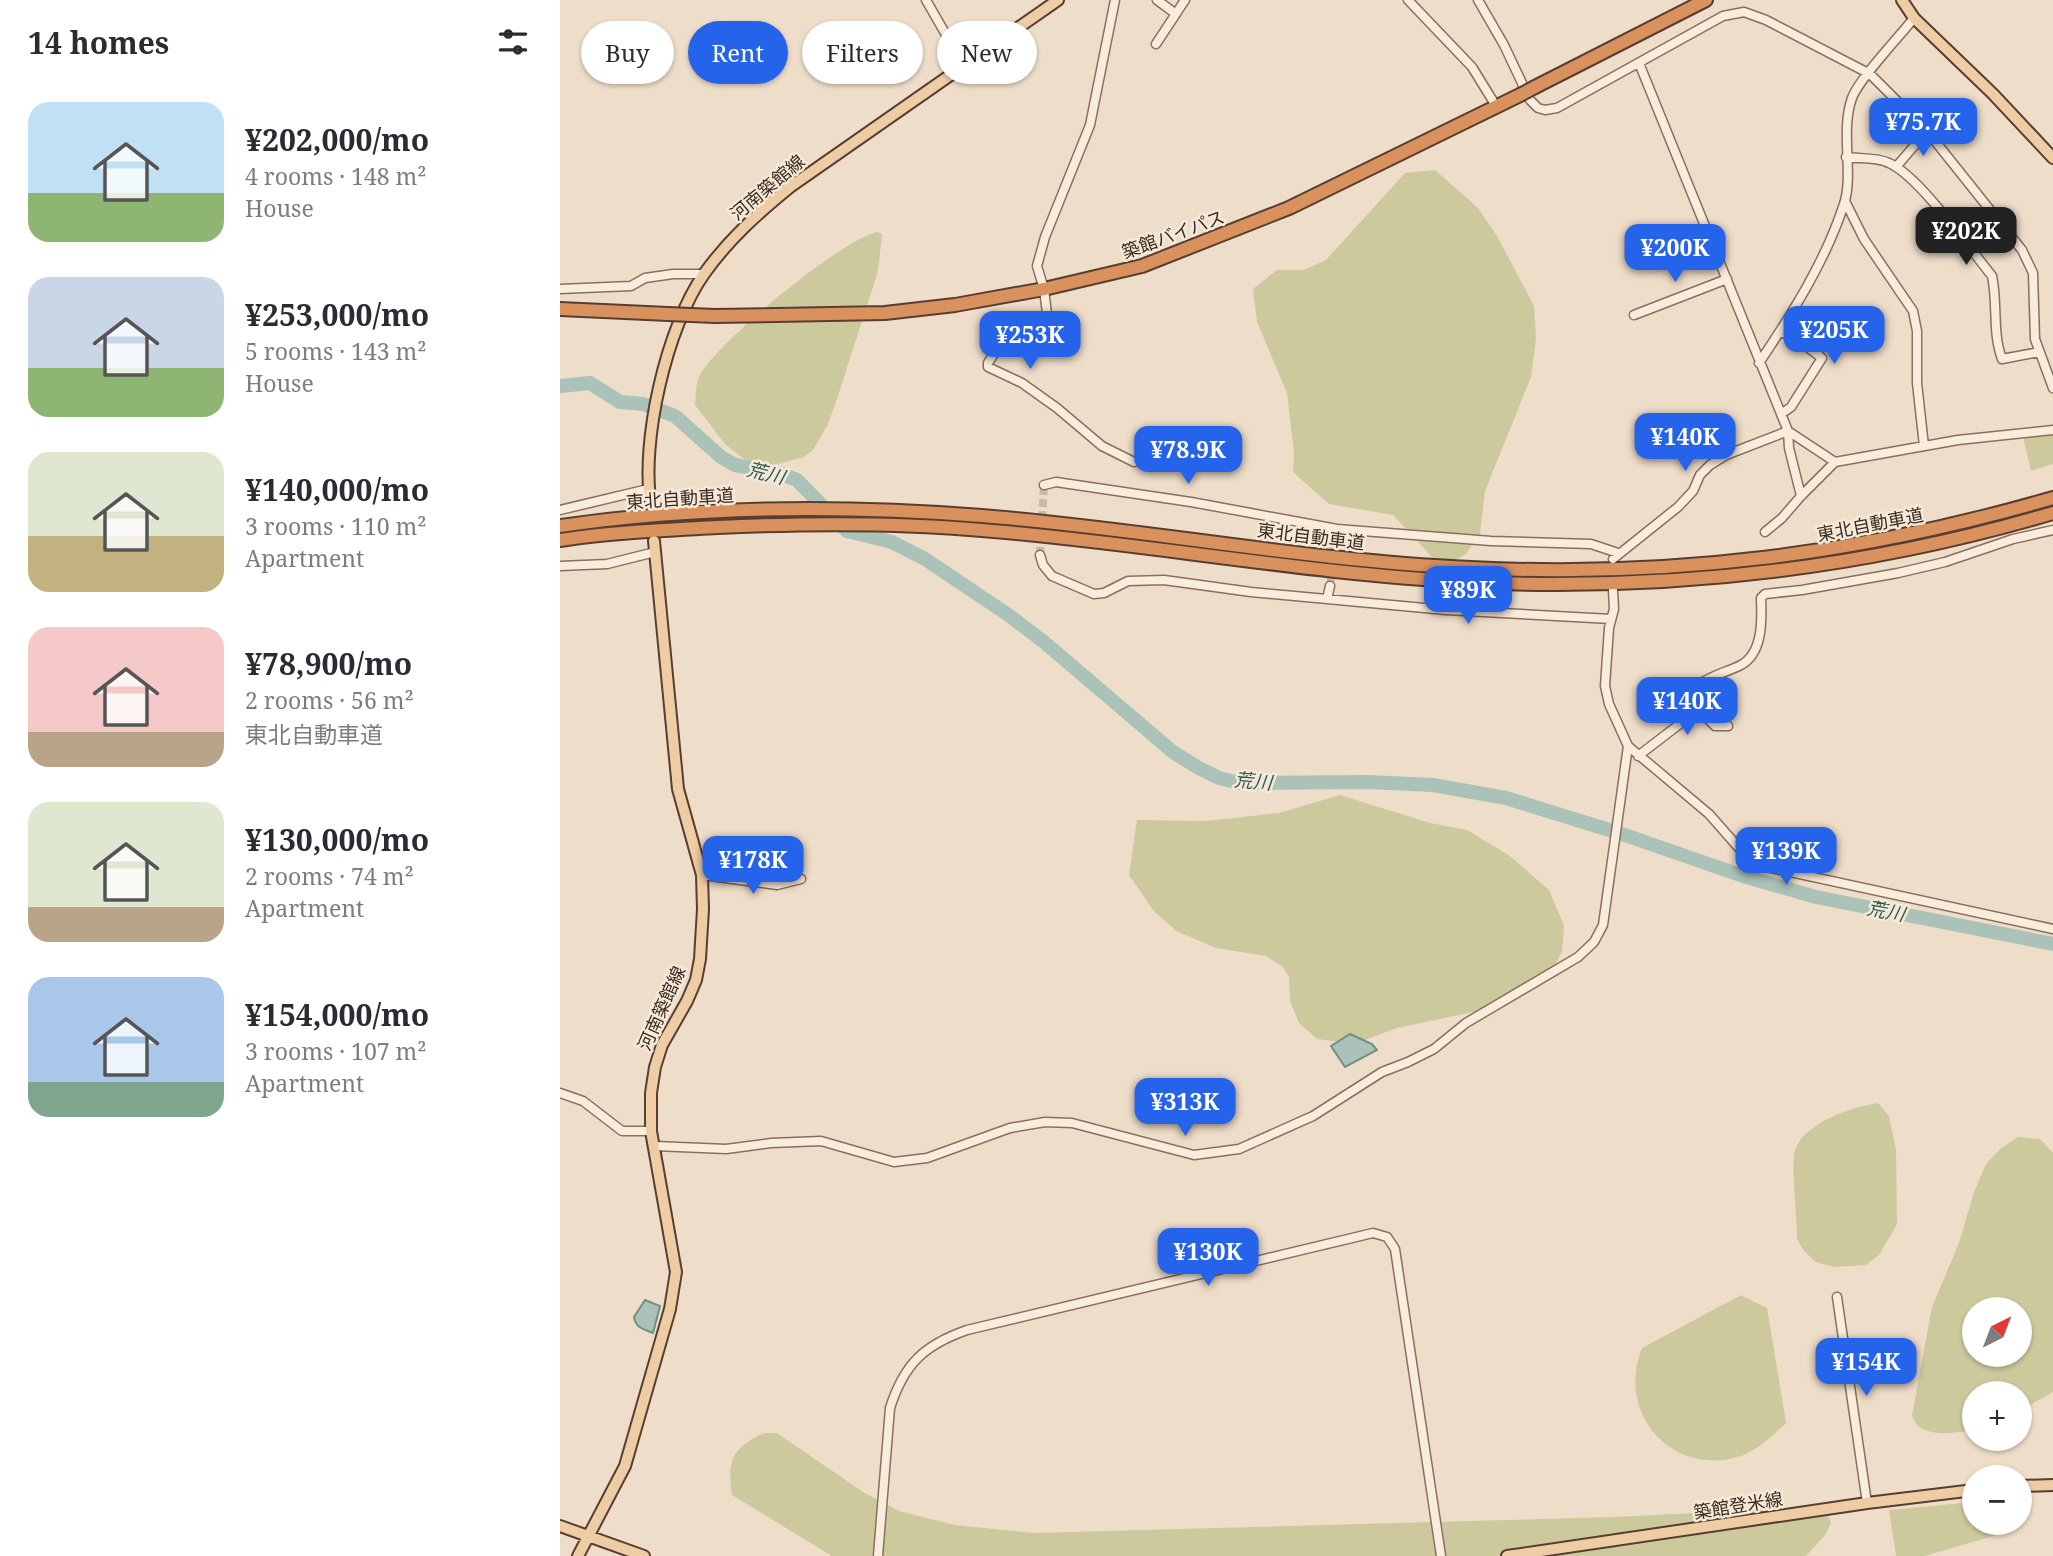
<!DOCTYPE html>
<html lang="en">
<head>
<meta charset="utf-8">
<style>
  body { margin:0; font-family:"Noto Serif","Noto Sans JP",serif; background:#f7f7f7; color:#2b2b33; height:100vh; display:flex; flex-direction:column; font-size:26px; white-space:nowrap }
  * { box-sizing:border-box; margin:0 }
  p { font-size:23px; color:#7c7c81 }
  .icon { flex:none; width:38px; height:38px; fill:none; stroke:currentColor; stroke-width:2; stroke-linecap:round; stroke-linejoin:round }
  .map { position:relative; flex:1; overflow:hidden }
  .side { display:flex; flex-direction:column; background:#fff; width:560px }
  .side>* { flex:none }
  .top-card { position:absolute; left:21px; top:21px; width:665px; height:63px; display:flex; gap:14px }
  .needle { width:46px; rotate:42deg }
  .tools { position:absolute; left:1402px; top:1297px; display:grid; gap:14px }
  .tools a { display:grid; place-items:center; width:70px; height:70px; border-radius:50%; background:#fff; box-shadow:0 2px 5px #0004; font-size:35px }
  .price { position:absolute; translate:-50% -60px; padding:0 16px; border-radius:14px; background:#2563eb; color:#fff; font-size:23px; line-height:46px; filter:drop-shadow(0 2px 4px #0008) }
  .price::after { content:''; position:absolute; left:50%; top:42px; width:21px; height:16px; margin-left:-10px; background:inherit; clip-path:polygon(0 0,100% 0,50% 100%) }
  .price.on { background:#222; color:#fff }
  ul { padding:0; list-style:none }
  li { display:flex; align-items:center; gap:21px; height:175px; padding:0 28px }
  li span { display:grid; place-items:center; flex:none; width:196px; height:140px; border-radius:21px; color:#555 }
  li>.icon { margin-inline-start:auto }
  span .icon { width:84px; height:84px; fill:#fffc; stroke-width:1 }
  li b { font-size:30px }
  h2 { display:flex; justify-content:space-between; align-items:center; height:84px; padding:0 28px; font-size:30px }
  .tag { padding:0 24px; border-radius:32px; background:#fff; box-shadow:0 2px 5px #0004; font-size:24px; line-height:63px }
  .tag.on { background:#2563eb; color:#fff }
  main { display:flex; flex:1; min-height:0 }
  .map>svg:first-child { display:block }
  .green { fill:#ccca9d; fill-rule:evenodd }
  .water { fill:#aac2b7; stroke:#709184; stroke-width:2 }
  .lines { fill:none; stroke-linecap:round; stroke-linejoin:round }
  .river { stroke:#aac2b7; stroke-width:14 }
  .minor-tunnel { stroke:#cab9a7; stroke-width:8; stroke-dasharray:8 4; stroke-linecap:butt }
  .minor-casing { stroke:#8a6f5e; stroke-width:11 }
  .major-casing { stroke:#583e32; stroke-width:14 }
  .highway-casing { stroke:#583e32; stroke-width:16 }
  .minor { stroke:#f8ecdd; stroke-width:8 }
  .major { stroke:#eecca4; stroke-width:10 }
  .highway { stroke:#d9915e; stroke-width:12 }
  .highway-bridge-casing { stroke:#583e32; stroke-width:16; stroke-linecap:butt }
  .highway-bridge { stroke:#d9915e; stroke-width:12 }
  .labels { text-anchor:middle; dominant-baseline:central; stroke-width:5; stroke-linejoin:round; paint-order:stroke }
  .street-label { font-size:18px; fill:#3b2a21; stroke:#f5e9d9 }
  .water-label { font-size:19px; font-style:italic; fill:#315a51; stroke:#f5e9d9 }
</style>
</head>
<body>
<main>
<section class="side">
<h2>14 homes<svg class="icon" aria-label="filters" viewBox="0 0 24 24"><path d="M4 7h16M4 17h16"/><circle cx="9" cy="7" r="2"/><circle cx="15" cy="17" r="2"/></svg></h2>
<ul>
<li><span style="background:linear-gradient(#bfe0f5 65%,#8fb573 0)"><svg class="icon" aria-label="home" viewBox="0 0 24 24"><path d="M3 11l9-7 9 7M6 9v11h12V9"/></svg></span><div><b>¥202,000/mo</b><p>4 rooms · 148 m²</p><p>House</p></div></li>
<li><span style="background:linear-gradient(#c9d6e8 65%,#8fb573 0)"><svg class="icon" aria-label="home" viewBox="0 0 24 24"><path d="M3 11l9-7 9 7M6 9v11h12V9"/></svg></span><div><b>¥253,000/mo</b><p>5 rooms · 143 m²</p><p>House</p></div></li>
<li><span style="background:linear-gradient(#dfe7d0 60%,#c2b280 0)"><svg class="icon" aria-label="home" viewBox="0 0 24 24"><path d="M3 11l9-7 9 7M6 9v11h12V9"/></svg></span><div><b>¥140,000/mo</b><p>3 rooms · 110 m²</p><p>Apartment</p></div></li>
<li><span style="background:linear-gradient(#f6c9c9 75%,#b9a48a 0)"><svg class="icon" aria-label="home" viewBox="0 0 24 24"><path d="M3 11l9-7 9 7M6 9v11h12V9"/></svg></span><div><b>¥78,900/mo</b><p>2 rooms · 56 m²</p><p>東北自動車道</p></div></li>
<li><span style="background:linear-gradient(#dfe7d0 75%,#b9a48a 0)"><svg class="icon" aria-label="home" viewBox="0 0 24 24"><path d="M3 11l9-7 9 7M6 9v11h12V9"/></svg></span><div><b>¥130,000/mo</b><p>2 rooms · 74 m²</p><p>Apartment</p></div></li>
<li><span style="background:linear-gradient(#a9c7e8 75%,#7fa58c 0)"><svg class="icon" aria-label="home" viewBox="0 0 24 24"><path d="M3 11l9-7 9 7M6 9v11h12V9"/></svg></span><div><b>¥154,000/mo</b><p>3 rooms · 107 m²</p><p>Apartment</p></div></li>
</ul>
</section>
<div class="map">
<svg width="1493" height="1556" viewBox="0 0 1493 1556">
  <rect width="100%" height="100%" fill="#eeddc9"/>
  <path class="green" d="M 875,170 L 918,208 L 937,236 L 974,306 L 976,338 L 971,377 L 925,491 L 920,534 L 906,554 L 890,563 L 872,557 L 833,515 L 769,504 L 733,472 L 734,453 L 727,393 L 697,322 L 693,289 L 717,270 L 744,270 L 766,260 L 845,173 Z
    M 317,232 L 322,234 L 318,271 L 277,399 L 268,424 L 253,450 L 244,457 L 214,465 L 190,464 L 165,444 L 135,405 C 136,395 135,382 141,373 C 162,339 279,241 317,232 Z
    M 1493,434 L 1493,464 L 1471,471 L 1463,436 Z
    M 780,795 L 870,823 L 907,830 L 950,856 L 989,890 L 1004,925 L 1002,952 L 987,979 L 946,1005 L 837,1028 L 794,1044 L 757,1039 L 739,1023 L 730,1001 L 729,977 L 723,967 L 706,956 L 656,948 L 616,931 L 593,910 L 569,875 L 577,820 L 646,821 L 719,813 Z
    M 1318,1103 L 1329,1116 L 1336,1149 L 1337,1224 L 1319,1255 L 1306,1265 L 1274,1267 L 1256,1262 L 1244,1251 L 1237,1239 C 1237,1215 1232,1179 1234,1156 C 1237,1125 1291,1107 1318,1103 Z
    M 1458,1137 L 1480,1139 L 1493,1153 L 1493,1392 L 1460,1411 L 1460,1393 L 1414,1393 L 1414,1429 C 1400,1433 1370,1437 1358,1426 C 1356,1425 1353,1417 1352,1416 L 1372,1307 L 1399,1243 L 1414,1192 L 1426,1164 L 1440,1149 ZM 1414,1309 L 1460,1309 L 1460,1354 L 1414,1354 Z
    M 1181,1295 L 1207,1308 L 1226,1423 C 1212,1436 1196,1452 1178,1457 C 1110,1476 1056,1412 1082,1348 Z
    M 204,1433 L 217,1433 L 303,1492 L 339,1511 L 395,1525 L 473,1533 L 1055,1517 L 1233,1508 L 1257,1508 L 1267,1513 L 1271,1523 L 1265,1535 L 1246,1556 L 272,1556 L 172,1495 C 167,1460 172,1448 204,1433 Z
    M 1414,1502 L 1414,1522 L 1437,1523 L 1440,1534 L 1365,1556 L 1336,1556 L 1329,1510 Z"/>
  <path class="water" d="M 790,1034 L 812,1044 L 817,1050 L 785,1067 L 771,1046 Z
    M 85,1300 L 100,1306 L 93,1333 C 83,1329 76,1328 74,1317 Z"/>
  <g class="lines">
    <path class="river" d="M 0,386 L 30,383 L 60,402 L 83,404 L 115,416 L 161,457 L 175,465 L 222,474 L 237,480 L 287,531 L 332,542 L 365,559 L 447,614 L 484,642 L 613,752 L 637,767 L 659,778 L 679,783 L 809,782 L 873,785 L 946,798 L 1059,833 L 1183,876 L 1256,897 L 1493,944"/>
    <path class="minor-tunnel" d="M 480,555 L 484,485
      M 770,586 L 776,538"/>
    <g class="minor-casing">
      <path id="minor" d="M 366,0 L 404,66
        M 555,0 L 530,125 L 485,237 L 477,266 L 484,289 L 488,322 C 477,336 459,331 446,340 C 438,345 433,356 428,363 L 428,367 L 462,383 L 497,408 L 542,446 L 574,462
        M 597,0 L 616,14
        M 848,0 L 912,67 L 936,106
        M 918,0 L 944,45 L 970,100 L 978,108 L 985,110 L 997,108 L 1163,16 L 1184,12 L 1206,20 L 1310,74 L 1367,131 L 1462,250 L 1473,273 L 1475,339 L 1493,388
        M 596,44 L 625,0
        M 1079,63 L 1228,431 L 1275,462 L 1398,440 L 1493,430
        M 1286,157 C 1299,159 1317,157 1329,163 C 1359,176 1410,249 1432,276 C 1438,304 1432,332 1442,359 L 1479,352
        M 1336,167 L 1367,131
        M 1285,201 L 1304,239 L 1353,311 L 1357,331 L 1357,383 L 1364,446
        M 0,289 L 71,286 L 85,278 L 113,274 L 144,274
        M 1074,315 L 1167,279
        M 1220,332 L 1234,337 L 1262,358 L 1231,407 L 1221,414
        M 1199,363 C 1232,314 1266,260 1284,204 C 1294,174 1280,131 1292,98 C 1299,79 1340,36 1354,18
        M 484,485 L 496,482 L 631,502 L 777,529 L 931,541 L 1031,544 L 1058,553
        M 0,510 L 88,489
        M 1205,532 L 1222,518 L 1241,496 L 1275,462
        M 480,555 L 483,565 L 492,576 L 534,594 L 544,593 L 568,581 L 604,580 L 691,592 L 886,610 L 1051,619
        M 1053,559 L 1118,507 L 1133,491 L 1140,475 L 1150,465 L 1166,455 L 1228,431 L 1229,448 L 1241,496
        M 0,566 L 47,564 L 95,552
        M 1053,590 L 1054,609 L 1049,628 L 1045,686 L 1049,704 L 1068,746 L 1149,814 L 1193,864 L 1493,929
        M 767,599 L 770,586
        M 1142,713 L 1138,691 L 1140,684 C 1152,675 1167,672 1181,665 C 1203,653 1202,620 1201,598 L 1205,594 L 1242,590 L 1338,573 L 1385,562 L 1453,539 L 1493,530
        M 1078,756 L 1134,713 L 1142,713 L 1155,726 L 1168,726
        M 142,875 L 217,885 L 241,879
        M 0,1093 L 23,1101 L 62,1131 L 91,1131
        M 95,1146 L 166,1149 L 211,1143 L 261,1141 L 334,1162 L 367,1158 L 450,1128 L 485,1122 L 512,1123 L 634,1155 L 679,1149 L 753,1116 L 822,1072 L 848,1062 L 874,1049 L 906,1023 L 1018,957 L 1034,942 L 1043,925 L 1068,746
        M 1277,1297 L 1307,1503
        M 318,1556 L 330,1408 C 344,1364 364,1345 407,1330 L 813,1233 L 827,1237 L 835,1249 L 881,1556"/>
    </g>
    <g class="major-casing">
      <path id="major" d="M 1342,0 L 1354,18 L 1433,94 L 1493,158
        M 91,505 C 80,442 107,326 144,274 C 168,240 198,213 230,187 L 498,0
        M 1460,1486 L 1493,1485
        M 0,1526 L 84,1556
        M 18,1556 L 65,1466 L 110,1309 L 116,1272 L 91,1131 L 91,1093 L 95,1067 L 102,1045 L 127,1001 L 136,980 L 140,959 L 143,909 L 142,875 L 118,789 L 94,541
        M 947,1556 L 1307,1503 L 1414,1490"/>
    </g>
    <g class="highway-casing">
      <path id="highway" d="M 975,87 L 1146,0
        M 0,309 L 108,314
        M 155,316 L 325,313 L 395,305 L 484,289 L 582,266 L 729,208 L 960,95
        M 0,526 C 139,506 282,505 422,516 C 586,529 747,561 911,568 C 1112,578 1300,554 1493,498
        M 0,540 C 52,532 105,530 158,527 C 247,523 334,522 422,530 C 585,543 747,574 911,582 C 1108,591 1304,569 1493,513"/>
    </g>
    <use href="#minor" class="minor"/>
    <use href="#major" class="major"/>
    <use href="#highway" class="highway"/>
    <g class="highway-bridge-casing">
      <path id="highway-bridge" d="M 960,95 L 975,87
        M 108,314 L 155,316"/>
    </g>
    <use href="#highway-bridge" class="highway-bridge"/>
  </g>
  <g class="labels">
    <g class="street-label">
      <text transform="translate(207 187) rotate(-40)">河南築館線</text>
      <text transform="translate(613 234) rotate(-20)">築館バイパス</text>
      <text transform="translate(120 498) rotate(-4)">東北自動車道</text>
      <text transform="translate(1310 524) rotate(-11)">東北自動車道</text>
      <text transform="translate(751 536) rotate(7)">東北自動車道</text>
      <text transform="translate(101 1008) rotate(-66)">河南築館線</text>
      <text transform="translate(1178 1505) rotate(-9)">築館登米線</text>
    </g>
    <g class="water-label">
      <text transform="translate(206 473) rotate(14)">荒川</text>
      <text transform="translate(693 781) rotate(5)">荒川</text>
      <text transform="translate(1326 911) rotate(11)">荒川</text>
    </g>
  </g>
</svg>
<div class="tools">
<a><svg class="needle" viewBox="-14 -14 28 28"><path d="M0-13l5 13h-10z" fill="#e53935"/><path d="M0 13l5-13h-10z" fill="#7c7c81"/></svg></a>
<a>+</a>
<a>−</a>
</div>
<b class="price" style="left:1363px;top:158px">¥75.7K</b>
<b class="price on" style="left:1406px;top:267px">¥202K</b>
<b class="price" style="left:1115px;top:284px">¥200K</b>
<b class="price" style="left:1274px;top:366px">¥205K</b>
<b class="price" style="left:470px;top:371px">¥253K</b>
<b class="price" style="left:1125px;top:473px">¥140K</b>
<b class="price" style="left:628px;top:486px">¥78.9K</b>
<b class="price" style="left:908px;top:626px">¥89K</b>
<b class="price" style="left:1127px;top:737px">¥140K</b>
<b class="price" style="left:1226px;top:887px">¥139K</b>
<b class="price" style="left:193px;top:896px">¥178K</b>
<b class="price" style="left:625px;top:1138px">¥313K</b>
<b class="price" style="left:648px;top:1288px">¥130K</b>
<b class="price" style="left:1306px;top:1398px">¥154K</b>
<div class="top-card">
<a class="tag">Buy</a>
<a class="tag on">Rent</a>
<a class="tag">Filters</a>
<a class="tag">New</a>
</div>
</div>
</main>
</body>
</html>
